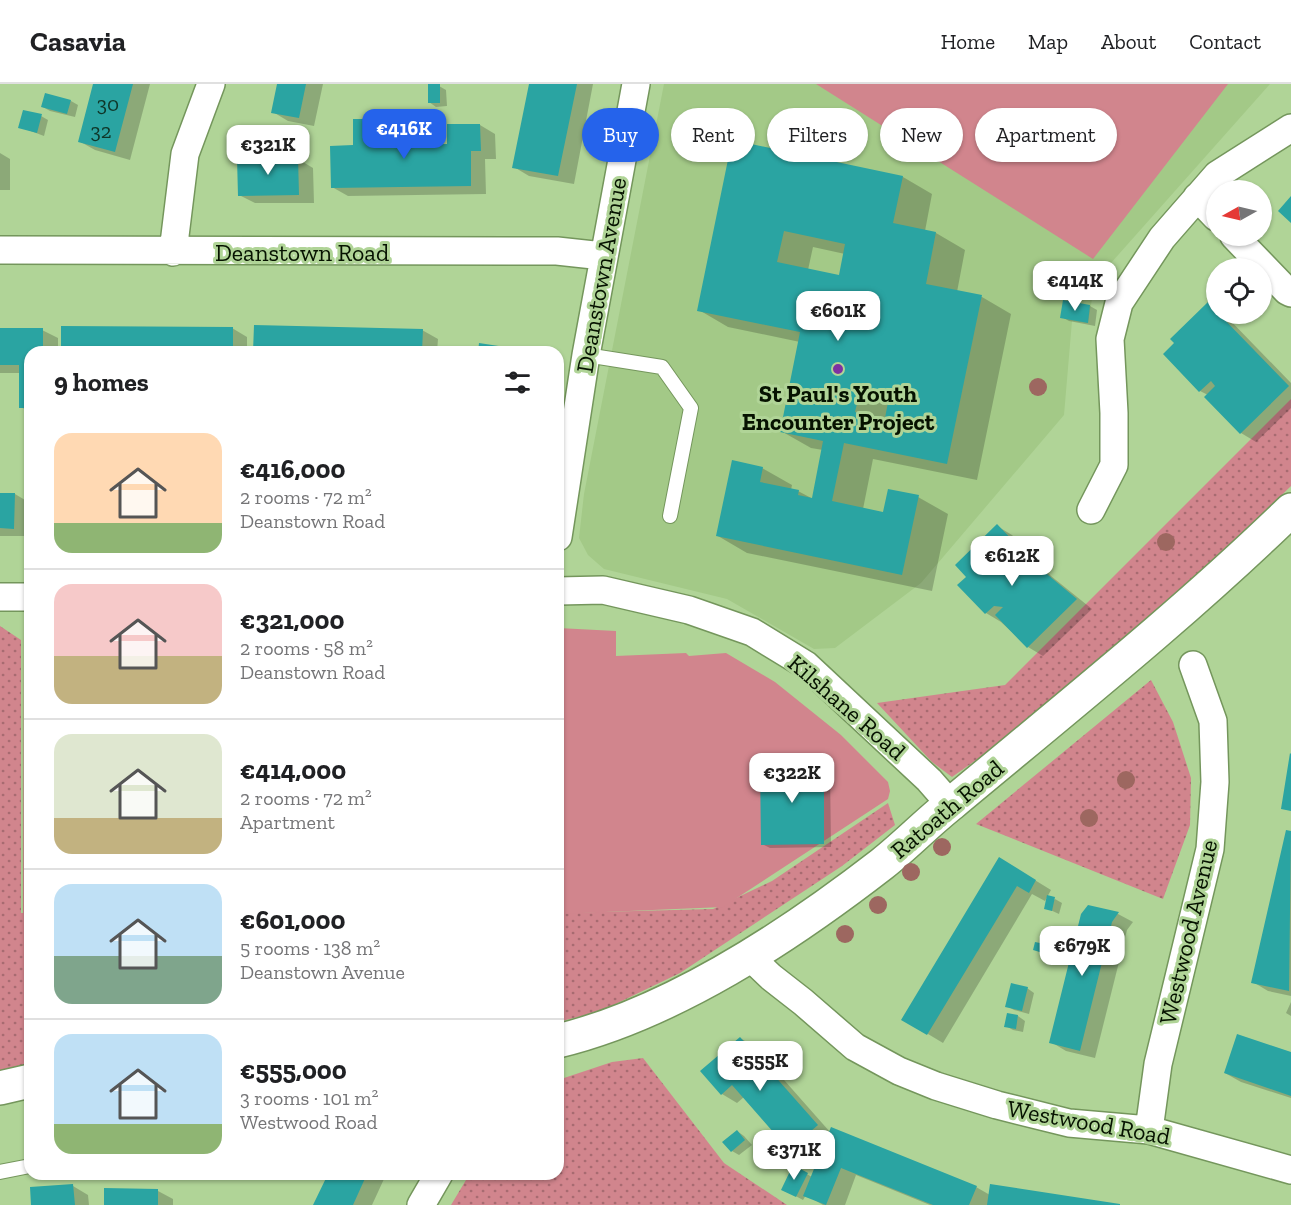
<!DOCTYPE html>
<html lang="en">
<head>
<meta charset="utf-8">
<style>
  body { margin:0; font-family:"Zilla Slab",serif; background:#f2f2f2; color:#202124; height:100vh; display:flex; flex-direction:column; font-size:22px; white-space:nowrap }
  * { box-sizing:border-box; margin:0 }
  p { font-size:20px; color:#757577 }
  .icon { flex:none; width:33px; height:33px; fill:none; stroke:currentColor; stroke-width:2; stroke-linecap:round; stroke-linejoin:round }
  .map { position:relative; flex:1; overflow:hidden }
  .drawer { position:absolute; left:24px; top:262px; width:540px; height:834px; display:flex; flex-direction:column; background:#fff; border-radius:18px; box-shadow:0 2px 4px #0004 }
  .drawer>* { flex:none }
  .hud { position:absolute; left:582px; top:24px; width:570px; height:54px; display:flex; gap:12px }
  .needle { width:39px; rotate:262deg }
  .tools { position:absolute; left:1206px; top:96px; display:grid; gap:12px }
  .tools a { display:grid; place-items:center; width:66px; height:66px; border-radius:50%; background:#fff; box-shadow:0 2px 4px #0004; font-size:30px }
  .price { position:absolute; translate:-50% -51px; padding:0 14px; border-radius:12px; background:#fff; color:#222; font-size:20px; line-height:39px; filter:drop-shadow(0 2px 3px #0008) }
  .price::after { content:''; position:absolute; left:50%; top:36px; width:18px; height:14px; margin-left:-9px; background:inherit; clip-path:polygon(0 0,100% 0,50% 100%) }
  .price.on { background:#2563eb; color:#fff }
  ul { padding:0; list-style:none }
  li { display:flex; align-items:center; gap:18px; height:150px; padding:0 30px }
  li+li { border-top:2px solid #e0e0e0 }
  li span { display:grid; place-items:center; flex:none; width:168px; height:120px; border-radius:18px; color:#555 }
  li>.icon { margin-inline-start:auto }
  span .icon { width:72px; height:72px; fill:#fffc; stroke-width:1 }
  li b { font-size:26px }
  h2 { display:flex; justify-content:space-between; align-items:center; height:72px; padding:0 30px; font-size:26px }
  .chip { padding:0 21px; border-radius:27px; background:#fff; box-shadow:0 2px 4px #0004; font-size:21px; line-height:54px }
  .chip.on { background:#2563eb; color:#fff }
  header { display:flex; align-items:center; gap:36px; box-sizing:border-box; height:84px; padding:0 30px; background:#fff; border-bottom:2px solid #e0e0e0 }
  header strong { font-size:28px }
  nav { display:flex; gap:33px; margin-inline-start:auto; font-size:21px }
  .map>svg:first-child { display:block }
  .built { fill:#a3c987 }
  .grass { fill:url(#grass-dots) }
  .green { fill:#d1858d }
  .shadow { fill:#0003; fill-rule:evenodd }
  .building { fill:#2aa4a2; fill-rule:evenodd }
  .lines { fill:none; stroke-linecap:round; stroke-linejoin:round }
  .service-casing { stroke:#74965c; stroke-width:16 }
  .minor-casing { stroke:#74965c; stroke-width:30 }
  .tertiary-casing { stroke:#74965c; stroke-width:36 }
  .service { stroke:#fff; stroke-width:14 }
  .minor { stroke:#fff; stroke-width:27 }
  .tertiary { stroke:#fff; stroke-width:33 }
  .tree { fill:#9d6760 }
  .poi-dot { fill:#7e31a2; stroke:#b0d497; stroke-width:2 }
  .labels { text-anchor:middle; dominant-baseline:central; stroke-width:6; stroke-linejoin:round; paint-order:stroke }
  .number-label { font-size:21px; fill:#0f3628 }
  .street-label { font-size:24px; fill:#061200; stroke:#b0d497 }
  .poi-label { font-size:24px; font-weight:bold; fill:#061200; stroke:#b0d497 }
</style>
</head>
<body>
<header>
<strong>Casavia</strong>
<nav><a>Home</a><a>Map</a><a>About</a><a>Contact</a></nav>
</header>
<div class="map">
<svg width="1291" height="1121" viewBox="0 0 1291 1121">
  <defs>
    <pattern id="grass-dots" width="8" height="8" patternUnits="userSpaceOnUse" patternTransform="scale(1.5)"><rect width="8" height="8" fill="#d1858d"/><path d="M2 2h.1M6 6h.1" fill="none" stroke="#a86b71" stroke-width="1.8" stroke-linecap="round"/></pattern>
  </defs>
  <rect width="100%" height="100%" fill="#b0d497"/>
  <path class="built" d="M 664,0 L 1270,0 L 1095,197 L 1088,239 L 1072,237 L 1064,331 L 921,499 L 835,564 L 814,565 L 727,515 L 604,485 L 588,471 L 579,454 L 584,410 Z"/>
  <path class="grass" d="M 1291,315 L 1291,402 L 1167,523 L 1016,648 L 952,693 L 932,678 L 877,619 L 1005,601 Z
    M 0,542 L 21,556 L 21,829 L 30,829 L 30,981 L 0,989 Z
    M 1151,596 L 1173,638 L 1191,694 L 1190,741 L 1163,815 L 976,740 Z
    M 888,719 L 895,741 L 842,782 L 680,889 L 601,927 L 558,938 L 558,829 L 713,825 L 772,797 Z
    M 643,974 L 724,1079 L 787,1121 L 451,1121 L 469,1091 L 558,1090 L 558,996 L 612,978 Z"/>
  <path class="green" d="M 816,0 L 1228,0 L 1093,175 Z
    M 24,536 L 30,536 L 30,829 L 23,829 Z
    M 558,544 L 616,547 L 616,572 L 686,569 L 689,572 L 726,569 L 775,598 L 841,651 L 888,698 L 890,707 L 888,715 L 723,823 L 558,830 Z"/>
  <path class="shadow" d="M 94,0 L 150,0 L 130,76 L 95,66 L 79,57 Z
    M 278,0 L 323,0 L 314,42 L 288,37 L 273,28 Z
    M 530,0 L 593,0 L 574,100 L 529,92 L 514,83 Z
    M 439,2 L 446,6 L 447,22 L 436,23 L 429,18 Z
    M 71,17 L 78,21 L 75,33 L 50,27 L 43,23 Z
    M 41,32 L 48,36 L 44,52 L 20,43 Z
    M 417,33 L 424,37 L 425,51 L 410,51 L 403,46 Z
    M 377,36 L 392,45 L 392,62 L 449,61 L 449,42 L 480,41 L 495,50 L 496,75 L 485,75 L 486,110 L 348,112 L 332,103 L 355,63 Z
    M 733,58 L 903,93 L 932,110 L 925,147 L 936,149 L 965,166 L 957,208 L 982,213 L 1011,230 L 977,396 L 873,375 L 863,425 L 884,430 L 918,413 L 948,430 L 932,507 L 747,469 L 718,452 L 762,384 L 792,401 L 791,406 L 798,407 L 813,415 L 823,366 L 811,364 L 781,347 L 800,258 L 728,243 L 699,226 ZM 813,163 L 845,170 L 840,193 L 808,186 Z
    M 0,69 L 10,75 L 10,106 L 0,106 Z
    M 298,75 L 313,84 L 314,119 L 255,119 L 239,111 Z
    M 1209,220 L 1216,225 L 1216,230 L 1224,230 L 1291,299 L 1291,324 L 1256,358 L 1241,349 L 1208,311 L 1200,307 Z
    M 1090,222 L 1097,226 L 1095,242 L 1069,237 L 1062,233 Z
    M 255,242 L 422,246 L 438,255 L 437,268 L 254,268 Z
    M 62,243 L 232,244 L 247,253 L 247,268 L 62,268 Z
    M 0,246 L 42,246 L 58,254 L 58,268 L 30,268 L 30,328 L 21,323 L 21,289 L 0,289 Z
    M 480,261 L 519,267 L 522,268 L 479,268 Z
    M 0,410 L 15,410 L 30,419 L 29,452 L 0,452 Z
    M 997,442 L 1012,451 L 1051,492 L 1092,525 L 1043,572 L 1028,563 L 1001,538 L 986,529 L 968,493 Z
    M 823,681 L 830,685 L 831,763 L 770,764 L 762,760 Z
    M 1287,748 L 1291,749 L 1291,912 L 1268,907 L 1253,898 Z
    M 1015,784 L 1051,806 L 1045,817 L 1032,810 L 943,959 L 903,935 Z
    M 1055,815 L 1062,819 L 1059,830 L 1046,824 Z
    M 1088,822 L 1118,830 L 1133,838 L 1127,846 L 1095,974 L 1066,967 L 1051,958 Z
    M 1036,859 L 1052,866 L 1051,872 L 1035,866 Z
    M 1027,904 L 1034,909 L 1029,930 L 1014,926 L 1007,922 Z
    M 1291,918 L 1291,932 L 1286,929 Z
    M 1008,931 L 1018,932 L 1025,937 L 1023,948 L 1013,946 L 1006,942 Z
    M 740,954 L 755,963 L 830,1048 L 976,1103 L 990,1111 L 1119,1121 L 930,1121 L 856,1091 L 845,1121 L 823,1121 L 806,1111 L 803,1116 L 790,1109 L 794,1083 L 812,1093 L 828,1053 L 805,1073 L 790,1064 L 744,1013 L 737,1019 L 722,1010 L 703,988 Z
    M 1291,970 L 1291,1014 L 1241,998 L 1225,989 Z
    M 737,1047 L 744,1052 L 752,1061 L 739,1071 L 732,1067 Z
    M 330,1090 L 375,1090 L 384,1095 L 372,1121 L 315,1121 Z
    M 73,1102 L 88,1111 L 89,1121 L 32,1121 Z
    M 158,1107 L 173,1115 L 173,1121 L 105,1121 Z"/>
  <path class="building" d="M 93,0 L 133,0 L 115,68 L 78,58 Z
    M 277,0 L 306,0 L 299,34 L 271,29 Z
    M 428,0 L 440,0 L 440,19 L 428,19 Z
    M 529,0 L 577,0 L 558,92 L 512,84 Z
    M 45,9 L 71,16 L 67,30 L 41,23 Z
    M 23,26 L 42,30 L 37,49 L 18,44 Z
    M 401,31 L 418,31 L 418,47 L 401,47 Z
    M 353,35 L 377,35 L 377,61 L 447,60 L 447,40 L 480,40 L 481,67 L 471,67 L 471,102 L 331,104 L 330,62 L 353,61 Z
    M 732,56 L 903,92 L 893,139 L 936,148 L 926,200 L 982,211 L 947,380 L 844,359 L 832,417 L 883,428 L 888,405 L 919,411 L 902,491 L 716,452 L 732,376 L 763,383 L 760,398 L 799,406 L 798,411 L 812,414 L 823,357 L 780,348 L 800,248 L 697,227 ZM 784,147 L 845,160 L 839,191 L 777,178 ZM 860,307 L 889,313 L 885,334 L 855,328 Z
    M 298,73 L 299,111 L 238,112 L 237,74 Z
    M 1291,112 L 1291,139 L 1278,127 Z
    M 1063,216 L 1090,221 L 1088,239 L 1060,234 Z
    M 1208,218 L 1216,227 L 1216,230 L 1219,230 L 1289,302 L 1240,350 L 1204,313 L 1215,302 L 1211,297 L 1199,308 L 1163,270 L 1174,259 L 1170,255 Z
    M 254,241 L 423,245 L 422,268 L 253,268 Z
    M 61,242 L 233,243 L 233,268 L 61,268 Z
    M 0,244 L 43,244 L 43,268 L 30,268 L 30,324 L 19,324 L 19,281 L 0,281 Z
    M 479,259 L 519,265 L 519,268 L 478,268 Z
    M 0,409 L 15,409 L 14,445 L 0,444 Z
    M 997,440 L 1036,481 L 1077,515 L 1027,564 L 995,531 L 1003,523 L 994,522 L 985,530 L 957,501 L 966,493 L 955,481 Z
    M 1290,669 L 1291,670 L 1291,727 L 1281,725 Z
    M 824,679 L 824,760 L 761,761 L 760,680 Z
    M 1286,746 L 1291,747 L 1289,907 L 1251,899 Z
    M 999,773 L 1036,796 L 1029,809 L 1017,802 L 927,951 L 901,936 Z
    M 1047,811 L 1055,813 L 1052,827 L 1044,825 Z
    M 1088,821 L 1119,828 L 1112,838 L 1080,967 L 1049,959 L 1081,830 Z
    M 1035,858 L 1045,860 L 1043,869 L 1033,866 Z
    M 1011,899 L 1028,903 L 1022,927 L 1005,923 Z
    M 1007,929 L 1018,931 L 1016,945 L 1004,943 Z
    M 1237,950 L 1291,968 L 1291,1012 L 1224,989 Z
    M 740,953 L 818,1041 L 789,1066 L 732,1001 L 721,1011 L 700,987 Z
    M 831,1043 L 977,1102 L 969,1121 L 933,1121 L 841,1084 L 826,1121 L 803,1112 Z
    M 737,1046 L 745,1056 L 731,1068 L 722,1058 Z
    M 793,1081 L 808,1089 L 796,1113 L 781,1106 Z
    M 328,1090 L 367,1090 L 353,1121 L 313,1121 Z
    M 73,1100 L 75,1121 L 31,1121 L 30,1103 Z
    M 990,1100 L 1120,1120 L 1120,1121 L 987,1121 Z
    M 104,1104 L 158,1105 L 158,1121 L 104,1121 Z"/>
  <g class="lines">
    <g class="service-casing">
      <path id="service" d="M 586,271 L 662,283 L 691,324 L 670,432
        M 0,1088 L 30,1082"/>
    </g>
    <g class="minor-casing">
      <path id="minor" d="M 1197,113 L 1216,133
        M 1234,152 L 1287,207 L 1291,209
        M 0,166 L 557,167 L 603,172
        M 173,168 L 185,70 L 211,0
        M 1091,426 L 1114,381 L 1114,329 L 1110,255 L 1119,219 L 1162,154 L 1217,91 L 1291,44
        M 558,453 L 586,271 L 636,0
        M 558,507 L 603,506 L 689,526 L 752,548 L 806,581 L 929,696 L 950,720
        M 0,513 L 30,513
        M 748,871 L 771,893 L 803,918 L 855,963 L 899,987 L 936,1002 L 997,1021 L 1069,1039 L 1149,1046 L 1291,1086
        M 1149,1046 L 1158,980 L 1210,765 L 1215,698 L 1213,637 L 1193,581
        M 421,1121 L 439,1090"/>
    </g>
    <g class="tertiary-casing">
      <path id="tertiary" d="M 558,957 C 673,929 789,852 882,780 C 906,761 927,739 951,720 C 1066,624 1184,530 1291,426
        M 0,1004 L 30,997"/>
    </g>
    <use href="#service" class="service"/>
    <use href="#minor" class="minor"/>
    <use href="#tertiary" class="tertiary"/>
  </g>
  <g class="tree">
    <circle cx="1038" cy="303" r="9"/>
    <circle cx="1166" cy="458" r="9"/>
    <circle cx="1126" cy="696" r="9"/>
    <circle cx="1089" cy="734" r="9"/>
    <circle cx="942" cy="763" r="9"/>
    <circle cx="911" cy="788" r="9"/>
    <circle cx="878" cy="821" r="9"/>
    <circle cx="845" cy="850" r="9"/>
  </g>
  <circle class="poi-dot" cx="838" cy="285" r="6"/>
  <g class="labels">
    <g class="number-label">
      <text x="108" y="19">30</text>
      <text x="101" y="46">32</text>
    </g>
    <g class="street-label">
      <text x="302" y="168">Deanstown Road</text>
      <text transform="translate(601 191) rotate(-80)">Deanstown Avenue</text>
      <text transform="translate(847 623) rotate(41)">Kilshane Road</text>
      <text transform="translate(947 725) rotate(-40)">Ratoath Road</text>
      <text transform="translate(1188 848) rotate(-77)">Westwood Avenue</text>
      <text transform="translate(1089 1038) rotate(10)">Westwood Road</text>
    </g>
    <g class="poi-label">
      <text x="838" y="309">St Paul's Youth<tspan x="838" dy="28">Encounter Project</tspan></text>
    </g>
  </g>
</svg>
<div class="tools">
<a><svg class="needle" viewBox="-14 -14 28 28"><path d="M0-13l5 13h-10z" fill="#e53935"/><path d="M0 13l5-13h-10z" fill="#757577"/></svg></a>
<a><svg class="icon" aria-label="locate" viewBox="0 0 24 24"><circle cx="12" cy="12" r="6"/><path d="M12 2v4M12 18v4M2 12h4M18 12h4"/></svg></a>
</div>
<b class="price on" style="left:404px;top:76px">€416K</b>
<b class="price" style="left:268px;top:92px">€321K</b>
<b class="price" style="left:1075px;top:228px">€414K</b>
<b class="price" style="left:838px;top:258px">€601K</b>
<b class="price" style="left:1012px;top:503px">€612K</b>
<b class="price" style="left:792px;top:720px">€322K</b>
<b class="price" style="left:1082px;top:893px">€679K</b>
<b class="price" style="left:760px;top:1008px">€555K</b>
<b class="price" style="left:794px;top:1097px">€371K</b>
<div class="hud">
<a class="chip on">Buy</a>
<a class="chip">Rent</a>
<a class="chip">Filters</a>
<a class="chip">New</a>
<a class="chip">Apartment</a>
</div>
<section class="drawer">
<h2>9 homes<svg class="icon" aria-label="filters" viewBox="0 0 24 24"><path d="M4 7h16M4 17h16"/><circle cx="9" cy="7" r="2"/><circle cx="15" cy="17" r="2"/></svg></h2>
<ul>
<li><span style="background:linear-gradient(#ffd9b3 75%,#8fb573 0)"><svg class="icon" aria-label="home" viewBox="0 0 24 24"><path d="M3 11l9-7 9 7M6 9v11h12V9"/></svg></span><div><b>€416,000</b><p>2 rooms · 72 m²</p><p>Deanstown Road</p></div></li>
<li><span style="background:linear-gradient(#f6c9c9 60%,#c2b280 0)"><svg class="icon" aria-label="home" viewBox="0 0 24 24"><path d="M3 11l9-7 9 7M6 9v11h12V9"/></svg></span><div><b>€321,000</b><p>2 rooms · 58 m²</p><p>Deanstown Road</p></div></li>
<li><span style="background:linear-gradient(#dfe7d0 70%,#c2b280 0)"><svg class="icon" aria-label="home" viewBox="0 0 24 24"><path d="M3 11l9-7 9 7M6 9v11h12V9"/></svg></span><div><b>€414,000</b><p>2 rooms · 72 m²</p><p>Apartment</p></div></li>
<li><span style="background:linear-gradient(#bfe0f5 60%,#7fa58c 0)"><svg class="icon" aria-label="home" viewBox="0 0 24 24"><path d="M3 11l9-7 9 7M6 9v11h12V9"/></svg></span><div><b>€601,000</b><p>5 rooms · 138 m²</p><p>Deanstown Avenue</p></div></li>
<li><span style="background:linear-gradient(#bfe0f5 75%,#8fb573 0)"><svg class="icon" aria-label="home" viewBox="0 0 24 24"><path d="M3 11l9-7 9 7M6 9v11h12V9"/></svg></span><div><b>€555,000</b><p>3 rooms · 101 m²</p><p>Westwood Road</p></div></li>
</ul>
</section>
</div>
</body>
</html>
